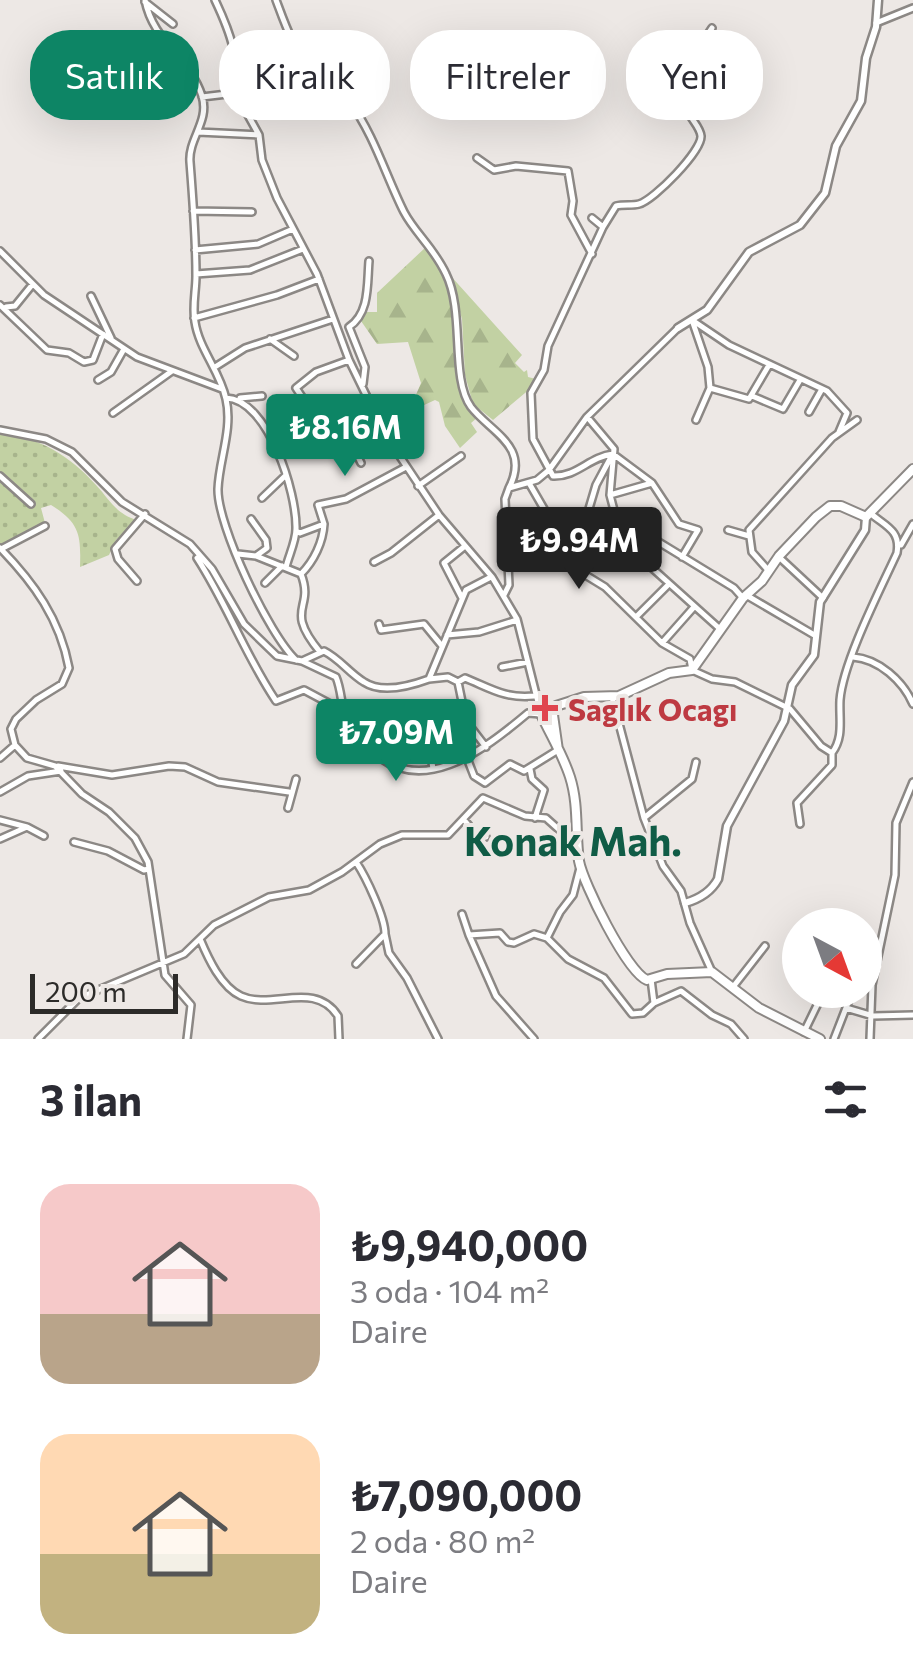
<!DOCTYPE html>
<html lang="tr">
<head>
<meta charset="utf-8">
<style>
  body { margin:0; font-family:Commissioner,sans-serif; background:#f2f2f3; color:#2b2b33; height:100vh; display:flex; flex-direction:column; font-size:38px; white-space:nowrap }
  * { box-sizing:border-box; margin:0 }
  p { font-size:32px; color:#7c7c81 }
  .icon { flex:none; width:55px; height:55px; fill:none; stroke:currentColor; stroke-width:2; stroke-linecap:round; stroke-linejoin:round }
  .map { position:relative; height:1039px; overflow:hidden }
  .drawer { display:flex; flex-direction:column; background:#fff; flex:1 }
  .drawer>* { flex:none }
  .hud { position:absolute; left:30px; top:30px; width:855px; height:90px; display:flex; gap:20px }
  .needle { width:65px; rotate:139deg }
  .buttons { position:absolute; left:782px; top:908px; display:grid; gap:20px }
  .buttons a { display:grid; place-items:center; width:100px; height:100px; border-radius:50%; background:#fff; box-shadow:0 10px 40px #0002; font-size:50px }
  .scale { position:absolute; left:30px; bottom:25px; width:148px; box-sizing:border-box; padding-left:10px; border:5px solid #2c2b29; border-top:0; font-size:28px; line-height:35px; white-space:nowrap; color:#2c2b29; -webkit-text-stroke:8px #ede8e5; paint-order:stroke }
  .price { position:absolute; translate:-50% -85px; padding:0 22px; border-radius:10px; background:#0d8565; color:#fff; font-size:32px; line-height:65px; filter:drop-shadow(0 2px 5px #0008) }
  .price::after { content:''; position:absolute; left:50%; top:60px; width:30px; height:22px; margin-left:-15px; background:inherit; clip-path:polygon(0 0,100% 0,50% 100%) }
  .price.current { background:#222; color:#fff }
  ul { padding:0; list-style:none }
  li { display:flex; align-items:center; gap:30px; height:250px; padding:0 40px }
  li span { display:grid; place-items:center; flex:none; width:280px; height:200px; border-radius:30px; color:#555 }
  li>.icon { margin-inline-start:auto }
  span .icon { width:120px; height:120px; fill:#fffc; stroke-width:1 }
  li b { font-size:42px }
  h2 { display:flex; justify-content:space-between; align-items:center; height:120px; padding:0 40px; font-size:42px }
  .pill { padding:0 35px; border-radius:40px; background:#fff; box-shadow:0 10px 40px #0002; font-size:35px; line-height:90px }
  .pill.current { background:#0d8565; color:#fff }
  .map>svg:first-child { display:block }
  .forest { fill:url(#forest-firs) }
  .garden { fill:url(#garden-dots) }
  .lines { fill:none; stroke-linecap:round; stroke-linejoin:round }
  .minor-casing { stroke:#8c8885; stroke-width:10 }
  .tertiary-casing { stroke:#8c8885; stroke-width:11 }
  .secondary-casing { stroke:#8c8885; stroke-width:12 }
  .minor { stroke:#fff; stroke-width:5 }
  .tertiary { stroke:#fff; stroke-width:6 }
  .secondary { stroke:#fff; stroke-width:8 }
  .health-dot { fill:#e0444e; stroke:#ede8e5; stroke-width:4 }
  .labels { text-anchor:middle; dominant-baseline:central; stroke-width:8; stroke-linejoin:round; paint-order:stroke }
  .health-label { font-size:30px; font-weight:bold; fill:#be3a42; stroke:#ede8e5; text-anchor:start }
  .district-label { font-size:40px; font-weight:bold; fill:#105c46; stroke:#ede8e5 }
</style>
</head>
<body>
<div class="map">
<svg width="913" height="1039" viewBox="0 0 913 1039">
  <defs>
    <pattern id="forest-firs" width="22" height="20" patternUnits="userSpaceOnUse" patternTransform="scale(2.5)"><rect width="22" height="20" fill="#c2d1a3"/><path d="M5 1l3.5 6h-7zM16 11l3.5 6h-7z" fill="#a7b48c"/></pattern>
    <pattern id="garden-dots" width="8" height="8" patternUnits="userSpaceOnUse" patternTransform="scale(2.5)"><rect width="8" height="8" fill="#c2d1a3"/><path d="M2 2h.1M6 6h.1" fill="none" stroke="#a7b48c" stroke-width="1.8" stroke-linecap="round"/></pattern>
  </defs>
  <rect width="100%" height="100%" fill="#ede8e5"/>
  <path class="forest" d="M 427,246 C 470,292 445,385 478,417 L 471,423 L 477,432 L 460,448 L 445,426 L 439,402 L 435,400 L 422,406 L 415,397 L 421,383 L 408,342 L 377,344 L 361,321 L 367,312 L 377,312 L 377,293 Z
    M 449,274 L 522,355 L 515,363 L 524,372 L 527,370 L 528,377 L 536,379 L 531,388 L 493,420 L 473,404 L 465,375 L 462,319 Z"/>
  <path class="garden" d="M 0,434 C 40,437 70,456 96,485 C 110,500 116,514 137,520 L 116,540 L 109,555 L 80,567 C 81,535 80,523 51,505 L 41,508 L 45,523 L 2,546 L 0,544 Z"/>
  <g class="lines">
    <g class="minor-casing">
      <path id="minor" d="M 145,0 C 153,42 190,58 202,96 C 210,121 188,139 190,162 C 193,200 196,238 196,276 C 196,291 192,307 195,322 C 199,349 220,371 226,399 C 233,429 219,460 218,489 C 217,525 269,635 296,660
        M 215,0 C 232,36 239,57 235,98
        M 276,0 C 285,24 293,49 311,67 C 323,79 341,89 350,102 C 374,135 386,176 404,212 C 415,233 434,248 446,274 C 465,312 450,378 471,407 C 490,432 531,446 509,488
        M 145,2 L 173,24
        M 876,23 L 913,8
        M 109,54 L 167,44
        M 198,132 L 259,135
        M 477,158 L 494,170 L 516,166 L 568,171 L 573,201 L 571,215 L 592,254
        M 193,211 L 252,212
        M 592,218 L 603,227 L 548,346 L 544,370 L 531,393 L 533,439 L 553,476 C 577,477 589,457 613,454 L 652,483 L 679,524 L 698,530 L 682,557
        M 603,227 L 616,206 C 624,204 632,206 639,204 C 654,200 702,151 701,136 C 700,126 689,118 687,108 C 679,78 696,51 712,28
        M 195,250 L 258,244 L 293,229
        M 0,251 L 44,295 L 137,357 L 222,389
        M 196,274 L 250,270 L 303,249
        M 91,296 L 111,338
        M 0,305 L 47,350 L 69,353 L 84,362 L 93,360 L 103,334
        M 6,307 L 15,306 L 32,285
        M 194,318 L 277,295 L 319,279
        M 692,320 L 729,345 L 827,391 L 847,413 L 839,432
        M 693,323 L 708,367 L 710,388 L 749,399 L 769,365
        M 270,339 L 294,356
        M 215,367 L 245,348 L 333,319
        M 98,380 L 111,372 L 124,349
        M 363,384 L 365,367 L 349,327 C 370,313 367,284 369,261
        M 752,396 L 783,409 L 800,380
        M 226,398 C 268,399 297,493 296,529 C 296,541 289,555 286,567
        M 240,398 L 262,396
        M 312,412 L 296,388 L 316,372 L 349,360
        M 809,412 L 822,389
        M 113,413 L 172,371
        M 588,418 L 614,449 L 610,495 L 622,541 L 720,629
        M 696,420 L 710,388
        M 0,430 L 46,439 L 72,452 L 122,502 L 190,544 L 212,569 L 244,624 L 277,656 L 302,661 L 336,677 C 342,691 341,708 347,722 C 352,731 360,738 367,746 C 418,802 484,750 528,713 L 541,714 L 517,619 L 492,577 L 439,515 L 385,434 L 349,360 L 317,274 L 277,198 L 262,160 L 259,135 L 243,106 L 227,94 L 202,97
        M 345,431 L 361,463
        M 350,440 L 380,423
        M 0,476 L 31,504
        M 529,483 L 573,559 L 574,568 L 605,587 L 662,643 L 690,659 L 692,670 L 712,679 L 735,682 L 790,709 L 821,746 L 832,753 C 844,737 839,720 840,700 C 843,662 880,590 897,553 C 901,530 885,526 870,513
        M 418,486 L 461,456
        M 610,495 L 652,483
        M 262,498 L 285,476
        M 728,530 L 749,536
        M 296,531 L 300,533 L 324,524 L 318,505 L 346,499 L 406,467
        M 657,541 L 734,588 L 742,597
        M 564,542 L 588,512 L 596,485 L 611,457
        M 901,545 L 913,524
        M 0,548 C 34,583 60,619 69,668 L 62,684 L 36,700 L 16,719 L 11,729 L 15,745 L 27,758 L 55,766 L 82,794 L 109,812 L 135,838 L 148,862 L 165,975 L 191,1005 L 187,1039
        M 1,549 L 45,526
        M 238,554 L 256,556 L 267,548 L 266,540 L 251,519
        M 256,556 L 301,574 C 314,561 323,542 324,524
        M 779,557 L 823,598
        M 197,558 C 227,604 245,655 276,701 L 304,690 L 334,706 L 343,715
        M 573,559 L 616,524
        M 374,562 L 391,553 L 439,515
        M 768,570 L 752,552 L 749,530 L 832,438 L 857,420
        M 301,574 C 315,610 283,607 320,652
        M 137,581 L 118,559 L 115,549 L 145,514
        M 265,583 L 282,566
        M 504,595 L 509,585 L 505,499 L 509,488 L 537,480 L 549,470 L 587,417 L 678,328
        M 746,595 L 816,636
        M 462,598 L 444,563 L 465,546
        M 637,616 L 669,584
        M 379,624 L 381,630 L 424,624 L 442,646
        M 447,635 L 479,632 L 517,620
        M 663,642 L 694,607
        M 853,657 C 879,659 903,681 913,704
        M 302,661 L 324,651 C 340,659 349,673 364,682 C 382,694 410,686 429,679 L 466,590 L 491,577
        M 502,667 L 528,662
        M 429,679 L 448,677 L 458,682
        M 612,697 L 644,818 L 663,866 L 681,891 L 690,923 L 712,972
        M 486,747 L 466,721 L 458,682 L 465,678 C 490,688 505,699 534,696
        M 0,758 L 15,745
        M 467,758 L 474,776 L 485,783 L 510,764 L 524,771 L 558,750
        M 58,766 L 112,775 L 169,766 L 185,767 L 218,782 L 289,792
        M 433,769 L 430,749 L 458,719 L 465,717
        M 530,769 L 532,779 L 544,790 L 535,818
        M 0,792 L 28,776 L 61,771
        M 288,808 L 296,779
        M 644,818 L 692,779 L 696,762
        M 0,820 L 27,827 L 0,839
        M 465,821 L 475,833 L 486,837
        M 800,824 L 797,803 L 832,765 L 832,753
        M 27,827 L 44,836
        M 74,842 L 108,851 L 144,870 L 149,869
        M 580,868 L 573,895 L 560,912 L 547,938 L 568,959 L 604,978 L 632,1014 L 643,1013 L 654,1003 L 651,979
        M 462,914 L 469,935 L 500,933 L 508,942 L 514,943 L 534,934 L 547,938
        M 385,934 L 389,953 L 407,978 L 438,1039
        M 469,935 L 496,996 L 534,1039
        M 200,939 C 208,958 221,987 241,996 C 272,1010 315,980 338,1016 L 339,1039
        M 356,964 L 385,934 C 385,917 366,877 356,862
        M 733,987 L 765,946
        M 654,1003 L 681,991 L 712,1015 L 731,1024 L 744,1039
        M 846,1008 L 873,1016 L 913,1015
        M 804,1032 L 823,993 L 847,1004
        M 38,1039 L 79,998 L 184,954 L 214,925 L 269,897 L 309,890 L 342,872 L 380,844 L 402,835 L 448,835 L 483,798 L 525,816 L 546,818 L 565,835 L 576,839
        M 834,1039 L 853,990
        M 870,1039 L 872,985 L 895,875 L 896,823 L 913,782"/>
    </g>
    <g class="tertiary-casing">
      <path id="tertiary" d="M 678,328 L 707,310 L 749,252 L 800,225 L 825,193 L 836,146 L 861,101 L 866,58 L 876,27 L 878,0
        M 685,903 C 699,899 711,892 718,879 L 727,826 L 784,721 L 792,685 L 814,655 L 820,602 L 865,530 L 866,517"/>
    </g>
    <g class="secondary-casing">
      <path id="secondary" d="M 541,714 C 550,734 563,755 570,777 C 579,805 575,833 579,861 C 583,883 627,972 647,980 L 667,974 L 712,972 L 759,1008 L 820,1039
        M 558,750 L 553,715 L 556,706 L 584,697 L 619,696 L 669,673 L 692,670 L 743,598 L 762,581 L 779,556 L 816,517 L 830,506 L 841,506 L 866,517 L 913,469"/>
    </g>
    <use href="#minor" class="minor"/>
    <use href="#tertiary" class="tertiary"/>
    <use href="#secondary" class="secondary"/>
  </g>
  <path class="health-dot" d="M540 693h10v10h10v10h-10v10h-10v-10h-10v-10h10z"/>
  <g class="labels">
    <g class="health-label">
      <text x="568" y="708">Saglık Ocagı</text>
    </g>
    <g class="district-label">
      <text x="573" y="839">Konak Mah.</text>
    </g>
  </g>
</svg>
<div class="buttons">
<a><svg class="needle" viewBox="-14 -14 28 28"><path d="M0-13l5 13h-10z" fill="#e53935"/><path d="M0 13l5-13h-10z" fill="#7c7c81"/></svg></a>
</div>
<div class="scale">200 m</div>
<b class="price" style="left:345px;top:479px">₺8.16M</b>
<b class="price current" style="left:579px;top:592px">₺9.94M</b>
<b class="price" style="left:396px;top:784px">₺7.09M</b>
<div class="hud">
<a class="pill current">Satılık</a>
<a class="pill">Kiralık</a>
<a class="pill">Filtreler</a>
<a class="pill">Yeni</a>
</div>
</div>
<section class="drawer">
<h2>3 ilan<svg class="icon" aria-label="filters" viewBox="0 0 24 24"><path d="M4 7h16M4 17h16"/><circle cx="9" cy="7" r="2"/><circle cx="15" cy="17" r="2"/></svg></h2>
<ul>
<li><span style="background:linear-gradient(#f6c9c9 65%,#b9a48a 0)"><svg class="icon" aria-label="home" viewBox="0 0 24 24"><path d="M3 11l9-7 9 7M6 9v11h12V9"/></svg></span><div><b>₺9,940,000</b><p>3 oda · 104 m²</p><p>Daire</p></div></li>
<li><span style="background:linear-gradient(#ffd9b3 60%,#c2b280 0)"><svg class="icon" aria-label="home" viewBox="0 0 24 24"><path d="M3 11l9-7 9 7M6 9v11h12V9"/></svg></span><div><b>₺7,090,000</b><p>2 oda · 80 m²</p><p>Daire</p></div></li>
</ul>
</section>
</body>
</html>
